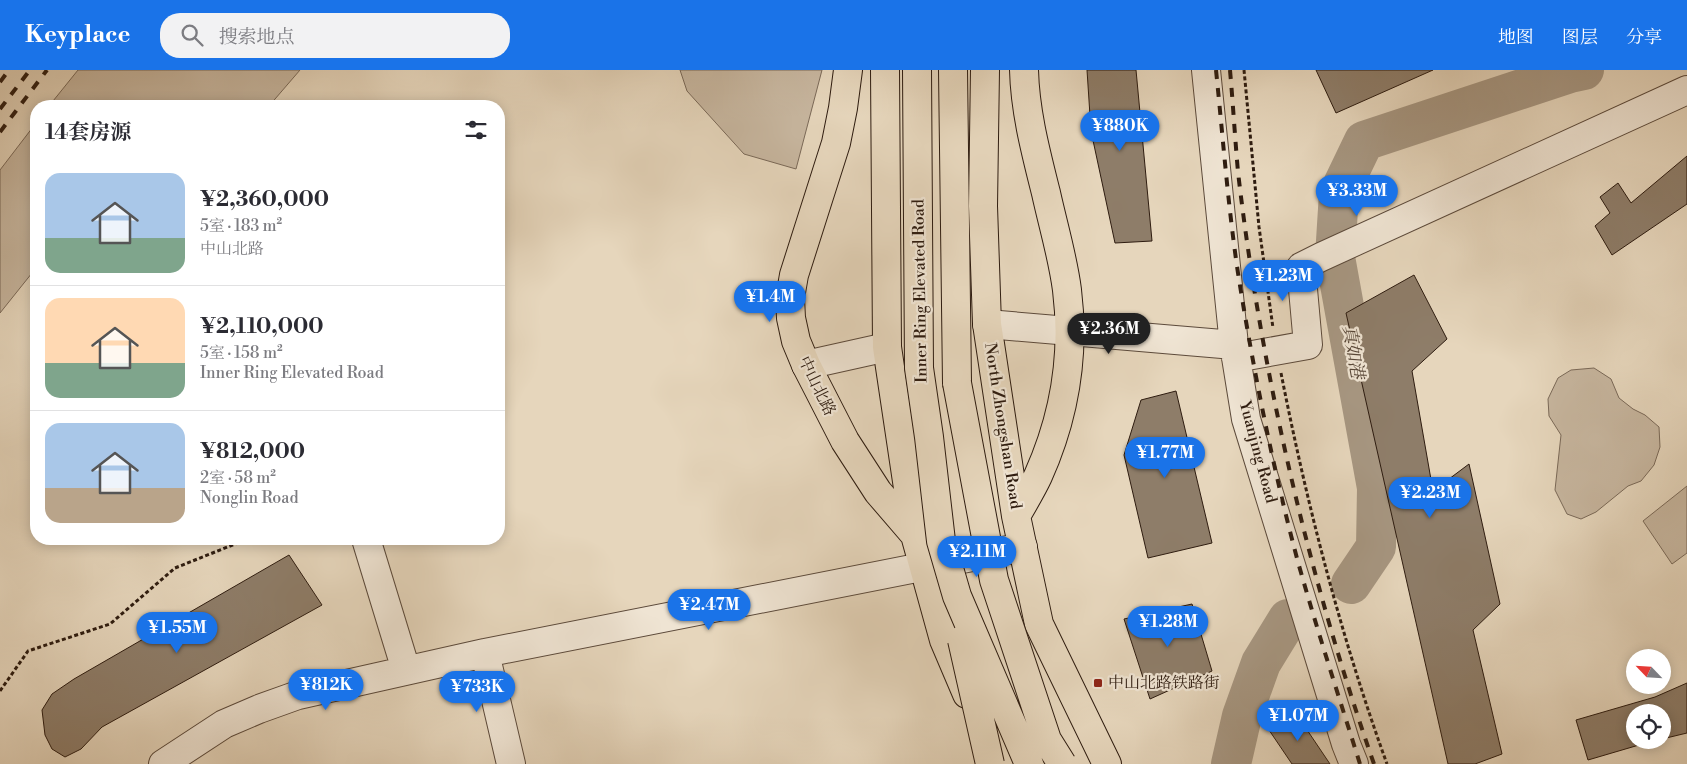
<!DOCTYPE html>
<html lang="zh">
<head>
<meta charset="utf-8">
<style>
  body { margin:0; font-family:"Libre Bodoni","Noto Serif SC",serif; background:#f2f2f3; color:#2b2b33; height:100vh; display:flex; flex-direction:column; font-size:19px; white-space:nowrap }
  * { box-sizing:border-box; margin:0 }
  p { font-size:16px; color:#7c7c81 }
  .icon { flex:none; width:28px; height:28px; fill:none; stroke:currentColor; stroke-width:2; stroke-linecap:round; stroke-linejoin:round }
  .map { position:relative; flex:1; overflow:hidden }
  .sheet { position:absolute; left:30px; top:30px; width:475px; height:445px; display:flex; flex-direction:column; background:#fff; border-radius:20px; box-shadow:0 2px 12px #0003 }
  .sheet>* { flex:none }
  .needle { width:32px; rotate:295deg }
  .fabs { position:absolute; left:1626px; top:579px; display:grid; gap:10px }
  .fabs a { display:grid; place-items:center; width:45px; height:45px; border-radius:50%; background:#fff; box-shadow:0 2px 12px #0003; font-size:25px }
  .price { position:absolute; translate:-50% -42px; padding:0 11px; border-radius:18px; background:#1a73e8; color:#fff; font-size:16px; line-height:32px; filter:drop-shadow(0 1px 2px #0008) }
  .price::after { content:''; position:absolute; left:50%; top:30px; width:15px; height:11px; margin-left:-8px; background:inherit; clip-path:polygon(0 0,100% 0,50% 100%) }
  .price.on { background:#222; color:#fff }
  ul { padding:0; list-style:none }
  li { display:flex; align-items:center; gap:15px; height:125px; padding:0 15px }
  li+li { border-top:1px solid #e1e1e2 }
  li span { display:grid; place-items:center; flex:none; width:140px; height:100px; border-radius:15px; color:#555 }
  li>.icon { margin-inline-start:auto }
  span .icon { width:60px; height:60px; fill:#fffc; stroke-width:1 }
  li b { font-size:21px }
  h2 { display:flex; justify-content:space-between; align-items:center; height:60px; padding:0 15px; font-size:21px }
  header { display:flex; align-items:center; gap:30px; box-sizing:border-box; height:70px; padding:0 25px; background:#1a73e8; color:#fff }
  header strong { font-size:24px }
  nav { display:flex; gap:28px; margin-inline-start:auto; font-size:18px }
  .search { width:350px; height:45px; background:#f2f2f3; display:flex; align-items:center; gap:12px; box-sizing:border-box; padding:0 18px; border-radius:20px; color:#7c7c81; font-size:19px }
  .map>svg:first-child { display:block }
  .green { fill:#c7b69f; stroke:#7a6958 }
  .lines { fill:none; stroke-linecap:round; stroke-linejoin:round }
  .river { stroke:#a79782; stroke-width:40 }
  .building { fill:#8e7d69; stroke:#2e1c10 }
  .minor-casing { stroke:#5c4a3b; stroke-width:30 }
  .major-casing { stroke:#2e1c10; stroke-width:30 }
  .highway-casing { stroke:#2e1c10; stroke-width:30 }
  .path { stroke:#2e1c10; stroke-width:3; stroke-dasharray:4 2.5; stroke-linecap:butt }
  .minor { stroke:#efe4d3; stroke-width:28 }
  .major { stroke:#e6d6bc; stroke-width:28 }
  .highway { stroke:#e6d6bc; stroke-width:28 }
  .rail { stroke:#2e1c10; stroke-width:4; stroke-dasharray:9 9; stroke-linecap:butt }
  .highway-bridge-casing { stroke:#2e1c10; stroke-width:30; stroke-linecap:butt }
  .highway-bridge { stroke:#e6d6bc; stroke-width:28 }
  .poi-dot { fill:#8f2418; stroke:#efe4d3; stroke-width:2 }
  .labels { text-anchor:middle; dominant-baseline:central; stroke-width:4.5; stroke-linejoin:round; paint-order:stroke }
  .street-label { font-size:16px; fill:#2e1c10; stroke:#efe4d3 }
  .poi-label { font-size:16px; fill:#2e1c10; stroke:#efe4d3; text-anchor:start }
  .water-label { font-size:18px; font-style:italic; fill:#584738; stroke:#efe4d3 }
</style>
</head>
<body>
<header>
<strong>Keyplace</strong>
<div class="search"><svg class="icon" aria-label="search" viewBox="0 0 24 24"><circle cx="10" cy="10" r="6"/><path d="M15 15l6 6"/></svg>搜索地点</div>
<nav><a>地图</a><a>图层</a><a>分享</a></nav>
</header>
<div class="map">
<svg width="1687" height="694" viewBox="0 0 1687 694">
  <rect width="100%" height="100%" fill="#e6d6bc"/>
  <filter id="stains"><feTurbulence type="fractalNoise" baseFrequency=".004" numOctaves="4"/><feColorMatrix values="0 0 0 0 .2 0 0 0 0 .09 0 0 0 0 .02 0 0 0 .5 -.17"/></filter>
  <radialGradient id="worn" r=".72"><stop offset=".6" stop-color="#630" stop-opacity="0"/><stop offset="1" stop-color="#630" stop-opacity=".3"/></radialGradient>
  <path class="green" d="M 78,0 L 300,0 L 269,36 L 49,36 Z
    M 680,0 L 822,0 L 796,99 L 744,84 L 687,21 Z
    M 36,53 L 36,198 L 0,243 L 0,100 Z
    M 1594,298 L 1611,309 L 1619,328 L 1633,339 L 1645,345 L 1659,357 L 1660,377 L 1654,395 L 1641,411 L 1628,416 L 1596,442 L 1581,449 L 1567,444 L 1555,420 L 1561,365 L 1549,346 L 1548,329 L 1558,308 L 1571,300 Z
    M 1687,416 L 1687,483 L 1672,494 L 1643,451 Z"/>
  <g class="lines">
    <path class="river" d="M 1351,514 L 1376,477 L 1377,418 L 1335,187 L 1339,123 L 1364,71 L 1570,3 L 1584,0
      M 1231,694 L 1242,646 L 1261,593 L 1288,549"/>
  </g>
  <path class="building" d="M 1087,0 L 1136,0 L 1152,171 L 1115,173 L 1091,61 Z
    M 1316,0 L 1433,0 L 1336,43 Z
    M 1687,86 L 1687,134 L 1612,185 L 1595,156 L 1610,143 L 1600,127 L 1618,113 L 1631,133 Z
    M 1414,205 L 1447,269 L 1412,301 L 1433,421 L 1469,394 L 1500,534 L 1473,560 L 1502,684 L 1475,694 L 1448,694 L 1346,243 Z
    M 1176,321 L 1212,473 L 1148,488 L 1124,385 L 1141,330 Z
    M 289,485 L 322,535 L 102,657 L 81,679 L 65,687 L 52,679 L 45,665 L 42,640 L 52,624 L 74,609 Z
    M 1192,534 L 1212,601 L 1150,629 L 1124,549 Z
    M 1687,613 L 1687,663 L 1662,669 L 1662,642 L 1635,642 L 1635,670 L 1656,670 L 1588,690 L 1576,650 L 1655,627 Z
    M 1295,642 L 1330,694 L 1292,694 L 1269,660 Z"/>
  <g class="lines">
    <g class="minor-casing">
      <path id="minor" d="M 1206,0 L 1234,275 L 1246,349 L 1346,674 L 1354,694
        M 987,254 L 1234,275
        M 1236,288 L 1308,275 L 1301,197 L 1321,187 L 1687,20
        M 806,295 L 887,277
        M 366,469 L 406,600
        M 485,583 L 511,694
        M 163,694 L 224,654 L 259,639 L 298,625 L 485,583 L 1023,477"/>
    </g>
    <g class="major-casing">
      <path id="major" d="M 848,0 L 843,38 L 836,73 L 794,205 L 790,228 L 791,248 L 796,271 L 806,295 L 845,371 L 878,422 L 915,465
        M 885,0 L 887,277 L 915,465 L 944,570 L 967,624
        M 985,0 L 983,136 L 987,254 L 1016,446 L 1039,554 L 1107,694
        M 1016,446 C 1024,432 1032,419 1038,406 C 1065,346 1075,285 1067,220 C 1063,188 1053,155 1046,123 C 1036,83 1025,42 1024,0"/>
    </g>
    <g class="highway-casing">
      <path id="highway" d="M 953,0 L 957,313"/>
    </g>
    <path class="path" d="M 1244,0 L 1259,157 L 1273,258
      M 1281,303 C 1307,435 1341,567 1387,694
      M 0,621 L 28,581 L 110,554 L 175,498 L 240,472 L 243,469"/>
    <use href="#minor" class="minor"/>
    <use href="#major" class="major"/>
    <use href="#highway" class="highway"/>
    <path class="rail" d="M 1216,0 C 1223,68 1228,136 1238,203 C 1253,298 1273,399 1298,492 C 1317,560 1339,627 1360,694
      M 1230,0 C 1233,34 1235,68 1238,102 C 1261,301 1308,505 1374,694
      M 0,12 L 9,0
      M 0,39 L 30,0
      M 0,62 L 47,0"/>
    <g class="highway-bridge-casing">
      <path id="highway-bridge" d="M 917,0 L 919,298 L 929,367 L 941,471 L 957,526 L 1029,694
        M 957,313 L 994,510 L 1047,670 L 1062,694
        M 962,570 L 990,694"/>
    </g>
    <use href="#highway-bridge" class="highway-bridge"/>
  </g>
  <rect class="poi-dot" x="1093" y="608" width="10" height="10" rx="2.5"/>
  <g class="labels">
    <g class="street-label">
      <text transform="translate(920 221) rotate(-91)">Inner Ring Elevated Road</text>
      <text transform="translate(817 316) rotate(64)">中山北路</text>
      <text transform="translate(1003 356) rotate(81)">North Zhongshan Road</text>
      <text transform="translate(1258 382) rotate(75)">Yuanjing Road</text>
    </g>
    <g class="poi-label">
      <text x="1108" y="613">中山北路铁路街</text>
    </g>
    <g class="water-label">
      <text transform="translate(1353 282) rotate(80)">真如港</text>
    </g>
  </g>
  <rect width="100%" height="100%" filter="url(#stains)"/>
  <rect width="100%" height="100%" fill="url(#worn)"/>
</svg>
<div class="fabs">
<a><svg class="needle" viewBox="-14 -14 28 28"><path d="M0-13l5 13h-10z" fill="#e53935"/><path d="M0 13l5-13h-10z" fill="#7c7c81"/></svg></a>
<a><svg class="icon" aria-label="locate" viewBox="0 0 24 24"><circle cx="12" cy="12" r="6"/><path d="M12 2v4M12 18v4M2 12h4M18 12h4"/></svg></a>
</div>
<b class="price" style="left:1120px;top:82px">¥880K</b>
<b class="price" style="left:1357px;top:147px">¥3.33M</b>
<b class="price" style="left:1283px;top:232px">¥1.23M</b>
<b class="price" style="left:770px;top:253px">¥1.4M</b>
<b class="price on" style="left:1109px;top:285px">¥2.36M</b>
<b class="price" style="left:1165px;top:409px">¥1.77M</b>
<b class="price" style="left:1430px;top:449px">¥2.23M</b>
<b class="price" style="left:977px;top:508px">¥2.11M</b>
<b class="price" style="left:709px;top:561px">¥2.47M</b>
<b class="price" style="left:1168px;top:578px">¥1.28M</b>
<b class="price" style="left:177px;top:584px">¥1.55M</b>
<b class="price" style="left:326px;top:641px">¥812K</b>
<b class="price" style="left:477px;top:643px">¥733K</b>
<b class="price" style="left:1298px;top:672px">¥1.07M</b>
<section class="sheet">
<h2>14套房源<svg class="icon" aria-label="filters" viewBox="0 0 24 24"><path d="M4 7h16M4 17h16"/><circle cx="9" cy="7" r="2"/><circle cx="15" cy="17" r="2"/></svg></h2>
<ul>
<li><span style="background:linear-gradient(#a9c7e8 65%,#7fa58c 0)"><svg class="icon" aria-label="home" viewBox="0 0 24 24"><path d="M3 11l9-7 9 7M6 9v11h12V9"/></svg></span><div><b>¥2,360,000</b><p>5室 · 183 m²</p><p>中山北路</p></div></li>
<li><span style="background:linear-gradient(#ffd9b3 65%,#7fa58c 0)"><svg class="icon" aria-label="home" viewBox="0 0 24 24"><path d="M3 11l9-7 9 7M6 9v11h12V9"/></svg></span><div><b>¥2,110,000</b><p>5室 · 158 m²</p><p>Inner Ring Elevated Road</p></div></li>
<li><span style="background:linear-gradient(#a9c7e8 65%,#b9a48a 0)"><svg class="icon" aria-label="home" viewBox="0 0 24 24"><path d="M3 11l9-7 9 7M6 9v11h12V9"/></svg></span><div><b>¥812,000</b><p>2室 · 58 m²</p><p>Nonglin Road</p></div></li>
</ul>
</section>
</div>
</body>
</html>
